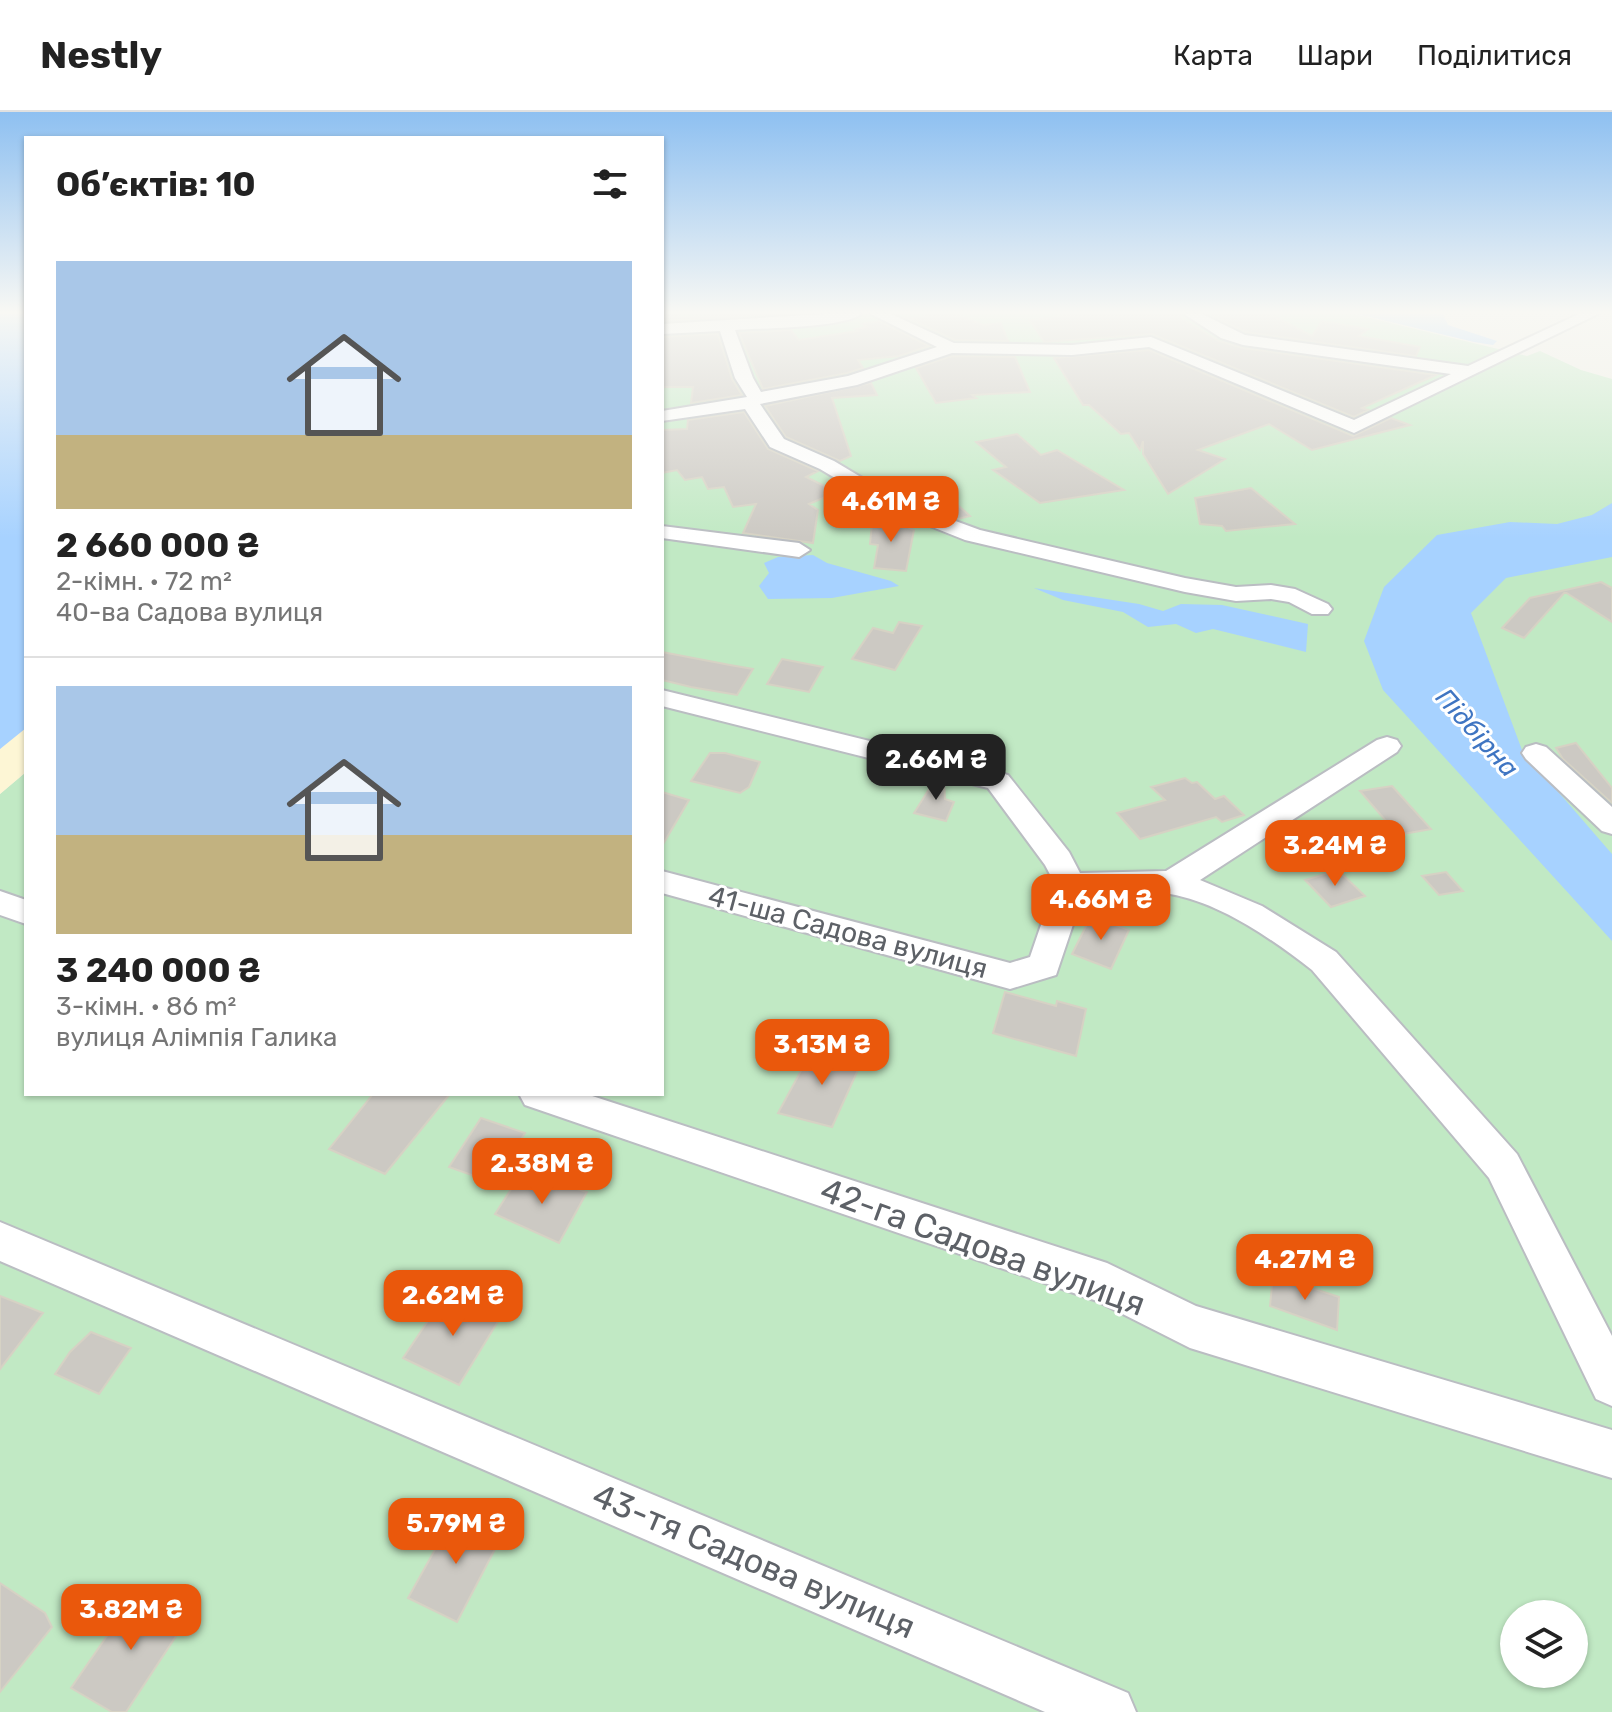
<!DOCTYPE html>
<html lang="uk">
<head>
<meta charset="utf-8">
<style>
  body { margin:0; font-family:Rubik,sans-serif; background:#f2f2f2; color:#222; height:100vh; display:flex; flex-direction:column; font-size:30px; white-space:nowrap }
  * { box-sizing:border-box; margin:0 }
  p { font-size:26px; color:#767676 }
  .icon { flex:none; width:44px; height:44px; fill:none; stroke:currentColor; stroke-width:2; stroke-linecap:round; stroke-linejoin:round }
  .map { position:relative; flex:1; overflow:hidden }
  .drawer { position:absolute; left:24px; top:24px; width:640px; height:960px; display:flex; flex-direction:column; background:#fff; border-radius:0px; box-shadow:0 2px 6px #0004 }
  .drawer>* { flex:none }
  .buttons { position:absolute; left:1500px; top:1488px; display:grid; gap:16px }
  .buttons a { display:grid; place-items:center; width:88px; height:88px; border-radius:50%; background:#fff; box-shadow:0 2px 6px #0004; font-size:40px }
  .price { position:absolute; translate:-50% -68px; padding:0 18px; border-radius:16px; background:#ea580c; color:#fff; font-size:26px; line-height:52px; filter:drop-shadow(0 2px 4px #0008) }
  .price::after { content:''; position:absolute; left:50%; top:48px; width:24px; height:18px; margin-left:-12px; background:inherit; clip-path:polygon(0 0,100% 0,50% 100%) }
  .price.active { background:#222; color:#fff }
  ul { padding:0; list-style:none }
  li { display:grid; align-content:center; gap:16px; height:424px; padding:0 32px }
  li+li { border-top:2px solid #e0e0e0 }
  li span { display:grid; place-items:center; height:248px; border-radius:0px; color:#555 }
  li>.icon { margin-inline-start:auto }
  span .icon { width:144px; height:144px; fill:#fffc; stroke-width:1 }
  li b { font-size:34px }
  h2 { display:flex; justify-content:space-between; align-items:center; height:96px; padding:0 32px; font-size:34px }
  header { display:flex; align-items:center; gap:48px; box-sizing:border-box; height:112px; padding:0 40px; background:#fff; border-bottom:2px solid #e0e0e0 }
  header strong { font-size:38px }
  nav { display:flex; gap:44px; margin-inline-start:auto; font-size:28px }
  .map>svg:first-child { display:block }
  .green { fill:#c1e9c4; fill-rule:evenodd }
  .sand { fill:#fdf6d5 }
  .water { fill:#a7d2ff }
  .building { fill:#ccc9c3; stroke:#d6d2c4; stroke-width:2 }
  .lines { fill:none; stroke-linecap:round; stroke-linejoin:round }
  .street-casing { stroke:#babdc2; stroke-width:4 }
  .street { fill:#fff; fill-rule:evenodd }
  .labels { text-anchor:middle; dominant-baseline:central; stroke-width:6; stroke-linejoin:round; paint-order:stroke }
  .far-water-label { font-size:26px; font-style:italic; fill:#3f75c2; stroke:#fff }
  .street-label { font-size:28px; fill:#5d6167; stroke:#fff }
  .near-street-label { font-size:34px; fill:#5d6167; stroke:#fff }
</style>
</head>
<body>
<header>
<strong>Nestly</strong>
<nav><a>Карта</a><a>Шари</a><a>Поділитися</a></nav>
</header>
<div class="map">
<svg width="1612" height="1600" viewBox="0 0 1612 1600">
  <rect width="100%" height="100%" fill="#f0efe6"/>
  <path class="green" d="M 662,202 L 1353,202 L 1527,244 L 1540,239 L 1581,258 L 1612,267 L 1612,1600 L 0,1600 L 0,682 L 26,660 L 26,982 L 662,982 ZM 1514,1502 L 1574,1502 L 1574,1562 L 1514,1562 Z"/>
  <path class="sand" d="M 26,616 L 26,660 L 0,682 L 0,637 Z"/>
  <path class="water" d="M 0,202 L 26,202 L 26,616 L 0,637 Z
    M 1358,202 L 1443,202 L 1448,213 L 1497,229 L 1493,233 L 1474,230 Z
    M 1612,391 L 1612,445 L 1506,466 L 1471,501 L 1522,638 L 1612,742 L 1612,829 L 1383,578 L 1364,529 L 1384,475 L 1437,423 L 1510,410 L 1557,412 L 1592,403 Z
    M 813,443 L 827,451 L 891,469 L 899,474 L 832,486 L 768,487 L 759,474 L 769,461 L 764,451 L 778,445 Z
    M 1034,476 L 1139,492 L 1163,499 L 1181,492 L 1222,493 L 1308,512 L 1306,540 L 1213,517 L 1196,521 L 1176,512 L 1148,515 L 1123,500 L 1063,488 Z"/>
  <path class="building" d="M 662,202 L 678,202 L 680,205 L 778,202 L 662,209 Z
    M 932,202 L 961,204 L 983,213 L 1001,211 L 1008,229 L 955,228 L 906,205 L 912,207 Z
    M 1082,202 L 1181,202 L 1181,206 L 1219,229 L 1243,236 L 1436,263 L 1362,296 L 1368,298 L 1354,305 L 1152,222 L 1044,230 L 1030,208 Z
    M 1243,202 L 1270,202 L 1312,224 L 1322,209 L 1368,217 L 1359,224 L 1420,235 L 1416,244 L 1246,220 L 1211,203 Z
    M 879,209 L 929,234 L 899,244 L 858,248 L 863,256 L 847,261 L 763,277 L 739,221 L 791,218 L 799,228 L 858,219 L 855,217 L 867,215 L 862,212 Z
    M 718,222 L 732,267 L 742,283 L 691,291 L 693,275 L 662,275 L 662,225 Z
    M 1149,238 L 1353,324 L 1391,306 L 1410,313 L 1312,338 L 1269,312 L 1198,338 L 1225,347 L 1168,382 L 1143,342 L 1143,329 L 1140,338 L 1129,321 L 1121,322 L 1089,293 L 1083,293 L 1054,246 Z
    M 952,244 L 1015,245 L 1030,280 L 972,283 L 976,286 L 936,291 L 916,256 Z
    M 871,271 L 877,283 L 832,286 L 851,344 L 840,349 L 786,325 L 765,294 Z
    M 744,300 L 768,337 L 818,359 L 806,365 L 837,380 L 809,392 L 818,398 L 813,431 L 743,421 L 756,392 L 733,395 L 724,375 L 708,377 L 702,365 L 685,368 L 677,358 L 662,361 L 662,318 L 687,317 L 688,308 Z
    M 1017,322 L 1041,343 L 1057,338 L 1124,378 L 1040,391 L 993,358 L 1006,355 L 976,330 Z
    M 930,368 L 970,404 L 958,407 L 906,387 Z
    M 1251,376 L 1295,412 L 1226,419 L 1222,414 L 1200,412 L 1195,386 Z
    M 884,403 L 914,418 L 906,459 L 874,456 L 878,433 L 870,432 L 872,412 Z
    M 1601,470 L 1612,476 L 1612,510 L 1565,480 L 1524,526 L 1502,516 L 1530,486 Z
    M 899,510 L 922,514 L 895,558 L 852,547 L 873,516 L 893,521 Z
    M 662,540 L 730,553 L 753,557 L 737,583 L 691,575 L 662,568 Z
    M 782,547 L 823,555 L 809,580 L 767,572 Z
    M 1576,631 L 1612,676 L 1612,691 L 1563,647 L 1556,636 Z
    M 710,641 L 725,641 L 760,650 L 749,675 L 740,681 L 691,669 Z
    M 936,666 L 944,668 L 945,687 L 954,690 L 946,709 L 914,701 Z
    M 1185,666 L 1192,671 L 1197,670 L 1215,687 L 1224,684 L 1244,703 L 1222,710 L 1216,705 L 1140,727 L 1117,701 L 1165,688 L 1151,675 Z
    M 1392,674 L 1431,717 L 1398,723 L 1360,679 Z
    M 662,680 L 689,688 L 662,734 Z
    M 1338,758 L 1365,784 L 1331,795 L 1305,768 Z
    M 1446,760 L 1463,779 L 1439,783 L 1422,764 Z
    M 1091,804 L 1129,818 L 1111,857 L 1072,842 Z
    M 1005,880 L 1056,894 L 1057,889 L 1086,897 L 1076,944 L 993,921 Z
    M 815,933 L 863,947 L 832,1015 L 778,1001 Z
    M 373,982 L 450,982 L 385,1062 L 329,1037 Z
    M 481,1006 L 525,1021 L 494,1071 L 449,1055 Z
    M 522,1060 L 587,1080 L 559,1131 L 495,1102 Z
    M 1273,1163 L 1339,1185 L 1337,1218 L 1270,1194 Z
    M 448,1179 L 502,1203 L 459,1273 L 403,1246 Z
    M 0,1184 L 43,1201 L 0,1257 Z
    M 91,1220 L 131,1236 L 99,1282 L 55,1262 L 70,1240 Z
    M 457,1398 L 504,1420 L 457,1510 L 408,1486 Z
    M 0,1471 L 45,1501 L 52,1515 L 0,1580 Z
    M 140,1476 L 190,1503 L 126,1600 L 112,1600 L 71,1576 Z"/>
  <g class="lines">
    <g class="street-casing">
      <path id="street" d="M 825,202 L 861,202 C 844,216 761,216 735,218 L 753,266 L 761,280 L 848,264 L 937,235 L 871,202 L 891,202 L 954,231 L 1072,233 L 1151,225 L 1354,308 L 1451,262 L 1243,233 L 1221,226 L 1184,202 L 1202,202 L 1245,223 L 1468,254 L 1579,202 L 1598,202 L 1354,321 L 1149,235 L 1072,243 L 952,241 L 857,273 L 760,292 L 784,327 L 834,349 L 901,389 L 980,418 L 1185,466 L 1236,475 L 1271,473 L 1295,477 L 1328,492 L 1332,497 L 1328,502 L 1312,502 L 1289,490 L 1271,487 L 1236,489 L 1185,480 L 965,428 L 887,397 L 820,357 L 770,335 L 745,297 L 662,309 L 662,299 L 747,285 L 735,266 L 720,219 L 662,222 L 662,212 Z
        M 662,414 L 799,431 L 810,438 L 799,445 L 662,426 Z
        M 662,578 L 1008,663 L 1069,740 L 1080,761 L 1166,759 L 1377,628 L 1387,625 L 1397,628 L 1401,634 L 1397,640 L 1200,768 L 1262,794 L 1336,840 L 1517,1042 L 1612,1224 L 1612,1294 L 1596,1287 L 1489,1066 L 1312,858 C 1272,827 1221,791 1170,782 C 1142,777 1112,781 1083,783 L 1056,863 L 1010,877 L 662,781 L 662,759 L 1010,851 L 1030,845 L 1055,772 L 1045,753 L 988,676 L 662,594 Z
        M 1536,632 L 1546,635 L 1612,695 L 1612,722 L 1602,719 L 1526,647 L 1522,641 L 1526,635 Z
        M 0,779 L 26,788 L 26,812 L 0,803 Z
        M 519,982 L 586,982 L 1107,1151 L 1196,1194 L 1612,1318 L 1612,1366 L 1190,1236 L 1097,1189 L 525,993 Z
        M 0,1110 L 1128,1581 L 1136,1600 L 1045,1600 L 0,1149 Z"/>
    </g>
    <use href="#street" class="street"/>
  </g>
  <linearGradient id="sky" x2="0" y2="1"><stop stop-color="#8ec0f1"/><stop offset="0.47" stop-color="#f8f8f4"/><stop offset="1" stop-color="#f8f8f4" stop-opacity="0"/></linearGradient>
  <rect width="1612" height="426" fill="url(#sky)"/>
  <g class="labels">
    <g class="far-water-label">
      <text transform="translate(1477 621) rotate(48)">Підбірна</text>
    </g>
    <g class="street-label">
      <text transform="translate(848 820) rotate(15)">41-ша Садова вулиця</text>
    </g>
    <g class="near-street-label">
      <text transform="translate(983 1135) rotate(20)">42-га Садова вулиця</text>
      <text transform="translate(754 1449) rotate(23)">43-тя Садова вулиця</text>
    </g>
  </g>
</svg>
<div class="buttons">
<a><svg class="icon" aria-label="layers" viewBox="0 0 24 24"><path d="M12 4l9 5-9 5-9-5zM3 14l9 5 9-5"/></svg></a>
</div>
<b class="price" style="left:891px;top:432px">4.61M ₴</b>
<b class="price active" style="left:936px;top:690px">2.66M ₴</b>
<b class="price" style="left:1335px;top:776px">3.24M ₴</b>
<b class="price" style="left:1101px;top:830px">4.66M ₴</b>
<b class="price" style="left:822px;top:975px">3.13M ₴</b>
<b class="price" style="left:542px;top:1094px">2.38M ₴</b>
<b class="price" style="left:1305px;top:1190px">4.27M ₴</b>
<b class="price" style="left:453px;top:1226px">2.62M ₴</b>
<b class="price" style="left:456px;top:1454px">5.79M ₴</b>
<b class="price" style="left:131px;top:1540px">3.82M ₴</b>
<section class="drawer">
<h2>Об’єктів: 10<svg class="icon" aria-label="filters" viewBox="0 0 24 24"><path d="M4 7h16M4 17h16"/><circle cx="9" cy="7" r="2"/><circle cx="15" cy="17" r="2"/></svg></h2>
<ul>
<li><span style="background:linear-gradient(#a9c7e8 70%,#c2b280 0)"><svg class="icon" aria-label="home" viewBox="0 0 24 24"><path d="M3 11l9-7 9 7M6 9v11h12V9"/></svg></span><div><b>2 660 000 ₴</b><p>2-кімн. · 72 m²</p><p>40-ва Садова вулиця</p></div></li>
<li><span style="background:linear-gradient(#a9c7e8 60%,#c2b280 0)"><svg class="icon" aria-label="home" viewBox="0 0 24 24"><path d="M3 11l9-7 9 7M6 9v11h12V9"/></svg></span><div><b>3 240 000 ₴</b><p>3-кімн. · 86 m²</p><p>вулиця Алімпія Галика</p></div></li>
</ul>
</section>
</div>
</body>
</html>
